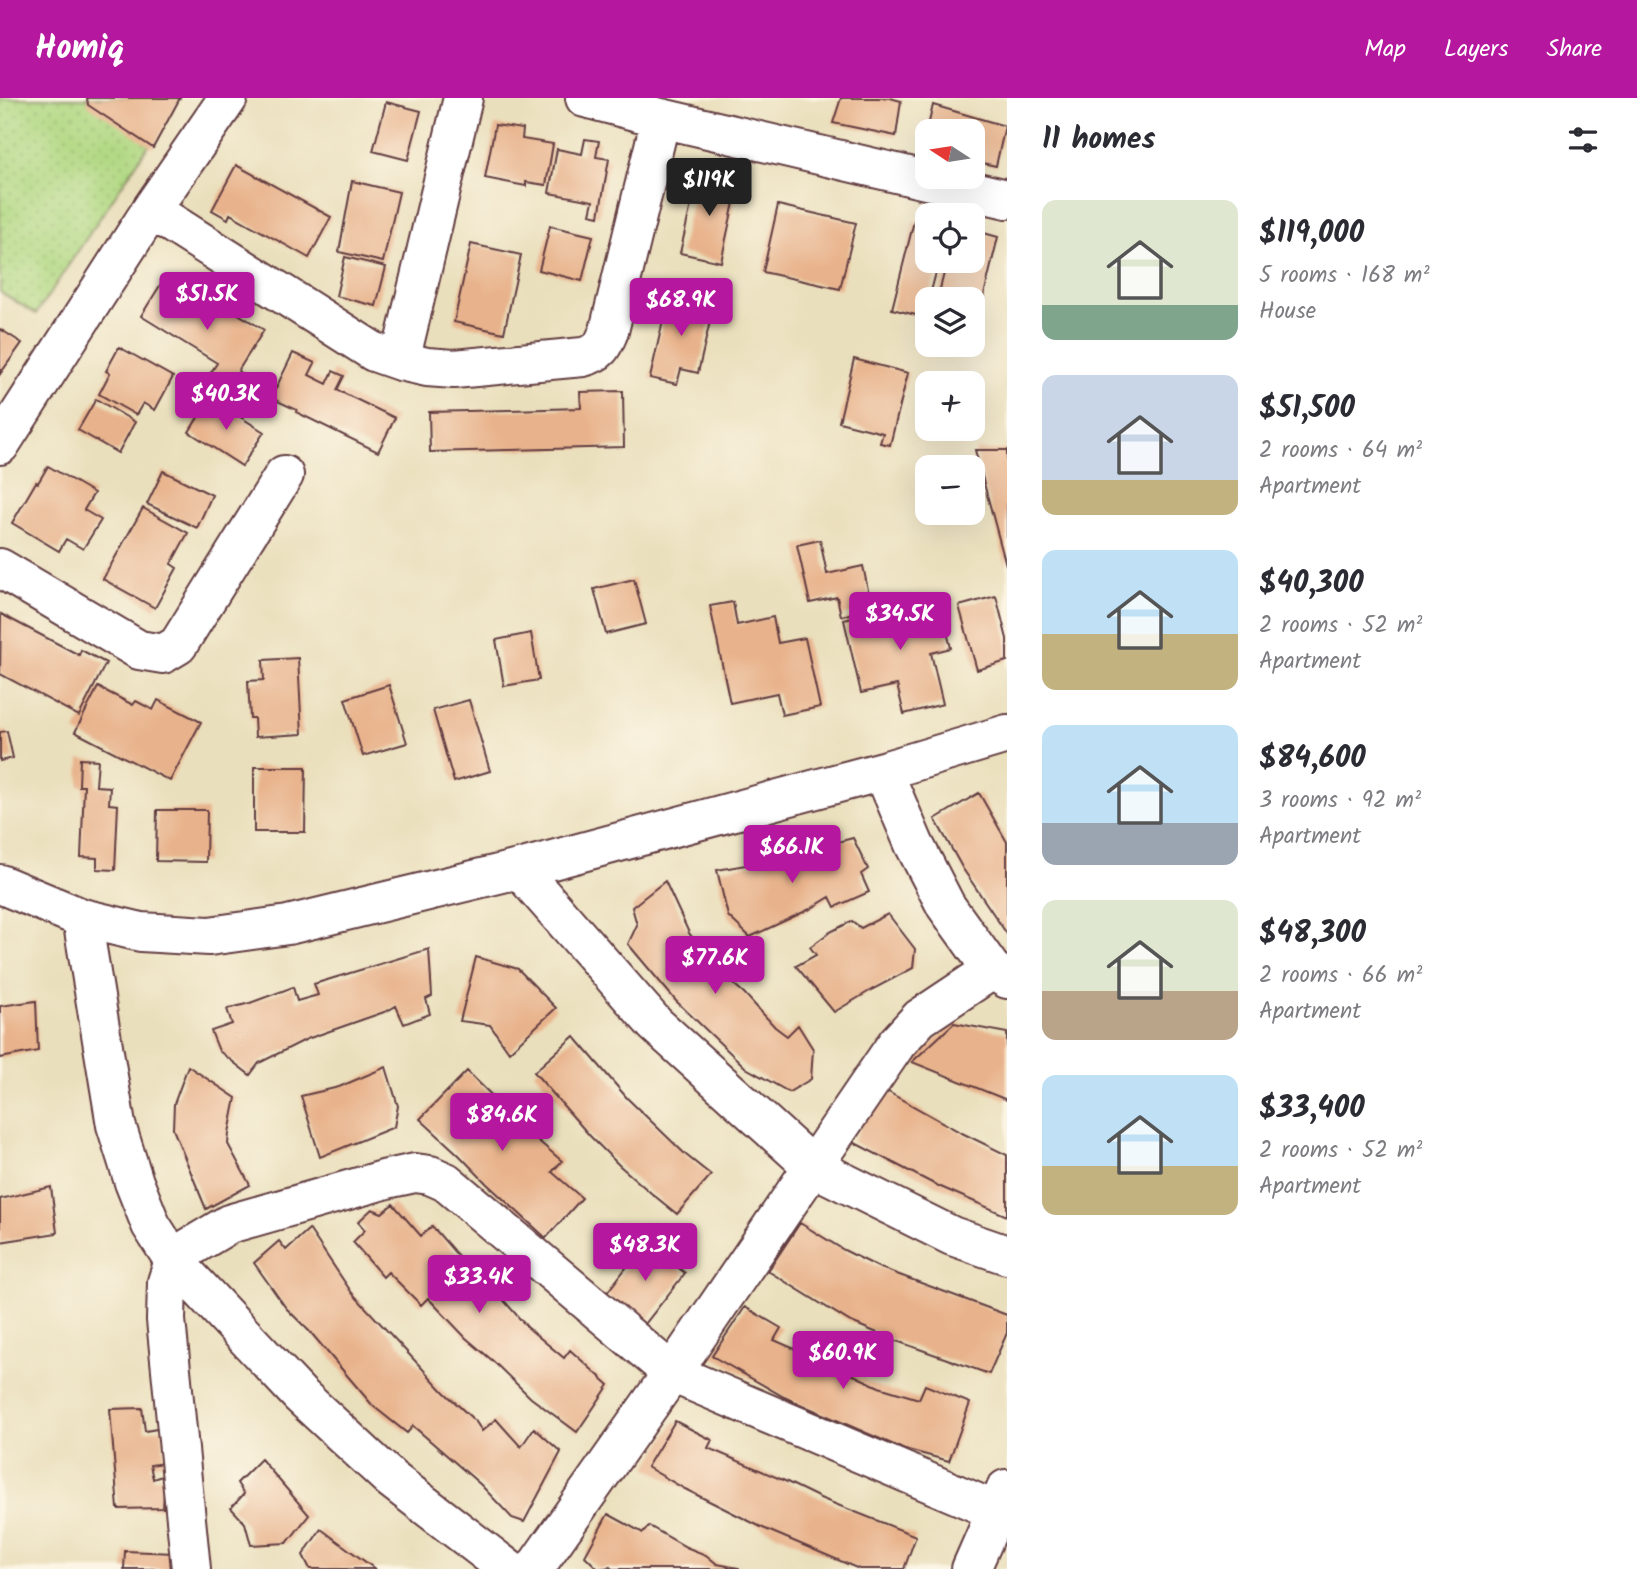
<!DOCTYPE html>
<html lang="en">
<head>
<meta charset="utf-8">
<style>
  body { margin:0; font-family:Kalam,sans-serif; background:#f7f7f7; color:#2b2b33; height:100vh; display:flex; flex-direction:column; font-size:26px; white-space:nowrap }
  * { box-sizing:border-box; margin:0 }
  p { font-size:23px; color:#7c7c81 }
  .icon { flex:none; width:38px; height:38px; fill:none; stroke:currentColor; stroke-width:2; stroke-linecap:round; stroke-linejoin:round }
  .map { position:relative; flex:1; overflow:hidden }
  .panel { display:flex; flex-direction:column; background:#fff; width:630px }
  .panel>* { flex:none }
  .needle { width:46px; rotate:282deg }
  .fabs { position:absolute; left:915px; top:21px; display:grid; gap:14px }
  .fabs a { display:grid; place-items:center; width:70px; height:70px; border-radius:14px; background:#fff; box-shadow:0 7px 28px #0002; font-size:35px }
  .price { position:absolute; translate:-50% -60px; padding:0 16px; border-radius:7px; background:#b5179e; color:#fff; font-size:23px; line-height:46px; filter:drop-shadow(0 2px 4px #0008) }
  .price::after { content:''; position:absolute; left:50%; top:42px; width:21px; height:16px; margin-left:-10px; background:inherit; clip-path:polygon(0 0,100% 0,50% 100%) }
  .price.on { background:#222; color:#fff }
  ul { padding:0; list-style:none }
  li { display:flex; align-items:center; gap:21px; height:175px; padding:0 35px }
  li span { display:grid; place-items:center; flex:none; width:196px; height:140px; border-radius:14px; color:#555 }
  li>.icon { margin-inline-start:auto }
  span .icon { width:84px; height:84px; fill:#fffc; stroke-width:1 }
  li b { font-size:30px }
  h2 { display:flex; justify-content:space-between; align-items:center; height:84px; padding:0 35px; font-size:30px }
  header { display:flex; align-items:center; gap:42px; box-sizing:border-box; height:98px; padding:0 35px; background:#b5179e; color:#fff }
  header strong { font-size:33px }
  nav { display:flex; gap:38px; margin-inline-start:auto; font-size:24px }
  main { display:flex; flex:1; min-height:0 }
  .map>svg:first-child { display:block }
  .grass { fill:url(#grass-dots); stroke:#7d7c56; stroke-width:2 }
  .building { fill:#e8b38c }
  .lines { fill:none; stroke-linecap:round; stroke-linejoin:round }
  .minor-casing { stroke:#623c41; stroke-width:42 }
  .minor { stroke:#fff; stroke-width:38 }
</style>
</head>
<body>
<header>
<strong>Homiq</strong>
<nav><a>Map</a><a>Layers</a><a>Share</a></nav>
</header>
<main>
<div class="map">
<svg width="1007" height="1471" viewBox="0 0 1007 1471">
  <defs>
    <pattern id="grass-dots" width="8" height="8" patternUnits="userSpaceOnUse" patternTransform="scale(1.75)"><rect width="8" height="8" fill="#b0d882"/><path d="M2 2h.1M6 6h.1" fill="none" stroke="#99b970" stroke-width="1.8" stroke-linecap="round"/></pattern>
  </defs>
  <rect width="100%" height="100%" fill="#fcf5e5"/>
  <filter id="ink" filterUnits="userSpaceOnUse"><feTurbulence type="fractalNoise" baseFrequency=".0143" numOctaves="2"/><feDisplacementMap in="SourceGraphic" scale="14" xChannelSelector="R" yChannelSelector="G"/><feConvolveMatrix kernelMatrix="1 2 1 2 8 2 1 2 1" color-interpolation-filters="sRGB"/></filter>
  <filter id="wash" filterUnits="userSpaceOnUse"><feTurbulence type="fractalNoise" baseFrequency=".00686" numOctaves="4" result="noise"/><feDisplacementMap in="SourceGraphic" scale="28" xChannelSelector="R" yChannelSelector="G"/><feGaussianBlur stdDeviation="1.57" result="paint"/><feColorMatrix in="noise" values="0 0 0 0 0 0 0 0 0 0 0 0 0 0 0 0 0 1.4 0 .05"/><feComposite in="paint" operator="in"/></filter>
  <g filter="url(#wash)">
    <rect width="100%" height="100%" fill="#eadfbc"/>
    <path class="grass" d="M 0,0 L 180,0 L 36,216 L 0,194 Z"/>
    <g id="blocks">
      <path class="building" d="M 87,0 L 180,0 L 153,50 L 88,7 Z
        M 841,0 L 890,0 L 901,3 L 896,38 L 833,25 Z
        M 386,4 L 421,13 L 408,62 L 373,53 Z
        M 933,7 L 1005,28 L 996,68 L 973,63 L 973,33 L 927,33 Z
        M 495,27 L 523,31 L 522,41 L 553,46 L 546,87 L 526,84 L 526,88 L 485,80 Z
        M 585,41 L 599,43 L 596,59 L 609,61 L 599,118 L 590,116 L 593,103 L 549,95 L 557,51 L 582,56 Z
        M 236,67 L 331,119 L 309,160 L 230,116 L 228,121 L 212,112 Z
        M 698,76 L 738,86 L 721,164 L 680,155 Z
        M 352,83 L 399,94 L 383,164 L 339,154 Z
        M 778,107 L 856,125 L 840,191 L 763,174 Z
        M 914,123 L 928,127 L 928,163 L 939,163 L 929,201 L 928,201 L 924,219 L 892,211 Z
        M 550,128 L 593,138 L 582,183 L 539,172 Z
        M 973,132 L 998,139 L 982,205 L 973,203 L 973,201 L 965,201 L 939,195 L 947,163 L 973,163 Z
        M 471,146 L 521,157 L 504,235 L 454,224 Z
        M 345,159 L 386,169 L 376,208 L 336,198 Z
        M 164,181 L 190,197 L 187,201 L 201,210 L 209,198 L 264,232 L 238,273 L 255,283 L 246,298 L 210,276 L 217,265 L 141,218 Z
        M 669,196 L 714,206 L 698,275 L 681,271 L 677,286 L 650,280 Z
        M 0,231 L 22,245 L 0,276 Z
        M 119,249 L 173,279 L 155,312 L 143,305 L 136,317 L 99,296 L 110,275 L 106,273 Z
        M 293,255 L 315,265 L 309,277 L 327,286 L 333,273 L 344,278 L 337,292 L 395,320 L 378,354 L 296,314 L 297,312 L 271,300 Z
        M 854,261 L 908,275 L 890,347 L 880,345 L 883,335 L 839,324 Z
        M 623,293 L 624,349 L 430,354 L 429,314 L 581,310 L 580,294 Z
        M 210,300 L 264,334 L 242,368 L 189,334 Z
        M 96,301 L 135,324 L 118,355 L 78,332 Z
        M 975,352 L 1007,352 L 1007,467 L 1006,467 Z
        M 48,368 L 94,395 L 84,412 L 101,422 L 83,451 L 66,441 L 59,453 L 12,425 L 36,384 L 38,385 Z
        M 163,373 L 212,397 L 197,430 L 147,406 Z
        M 143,410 L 188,435 L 171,466 L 177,470 L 155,510 L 103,481 Z
        M 820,442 L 827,476 L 863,468 L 872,511 L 841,518 L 837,499 L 810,505 L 797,447 Z
        M 634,481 L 646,526 L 606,536 L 594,491 Z
        M 996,498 L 1007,541 L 1007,563 L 977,572 L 959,508 Z
        M 939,502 L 951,550 L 931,555 L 943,606 L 904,616 L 897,587 L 861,595 L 844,522 L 915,505 L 915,507 Z
        M 733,504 L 737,527 L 773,519 L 778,545 L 805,540 L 820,609 L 782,617 L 777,595 L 730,605 L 710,508 Z
        M 1,516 L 79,557 L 81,552 L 106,565 L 79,618 L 0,576 Z
        M 531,535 L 539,582 L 504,588 L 496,542 Z
        M 298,560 L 302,636 L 255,639 L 254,620 L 250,620 L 248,583 L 264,582 L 263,562 Z
        M 389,587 L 407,645 L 363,658 L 345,601 Z
        M 98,589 L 133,607 L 136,603 L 153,612 L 158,602 L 201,624 L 170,683 L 75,634 Z
        M 469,602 L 490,673 L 454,684 L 433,612 Z
        M 7,633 L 13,660 L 0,663 L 0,634 Z
        M 80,661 L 98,662 L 96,688 L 110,689 L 109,706 L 118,707 L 115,772 L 97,771 L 97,760 L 81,759 L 84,688 L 79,688 Z
        M 254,669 L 306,669 L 305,734 L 254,734 Z
        M 979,695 L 1007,744 L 1007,836 L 963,771 L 935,721 Z
        M 157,712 L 207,712 L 206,764 L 156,763 Z
        M 853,740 L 868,771 L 861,776 L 869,794 L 835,809 L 830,799 L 810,811 L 750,839 L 728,818 L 717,772 L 757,765 Z
        M 665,783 L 689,835 L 714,869 L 744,895 L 775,929 L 787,938 L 798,927 L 813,951 L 811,981 L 789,994 L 746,970 L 676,903 L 628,846 L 637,827 L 632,809 Z
        M 888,816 L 915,851 L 913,870 L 873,891 L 834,914 L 796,868 L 816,857 L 810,849 L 830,834 L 852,823 L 861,830 Z
        M 429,851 L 432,898 L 426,901 L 430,916 L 404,926 L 396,908 L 387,913 L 307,941 L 259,965 L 250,977 L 219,953 L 211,933 L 232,926 L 227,911 L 250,905 L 293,889 L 297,903 L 318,897 L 314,886 Z
        M 476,859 L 518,871 L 556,910 L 509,954 L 490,927 L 460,923 Z
        M 36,903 L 38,953 L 0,960 L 0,908 Z
        M 954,925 L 1007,935 L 1007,1002 L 912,964 Z
        M 574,938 L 627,1000 L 686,1057 L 711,1077 L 677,1116 L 651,1095 L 620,1068 L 590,1038 L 534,974 Z
        M 188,968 L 236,1000 L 229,1035 L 228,1046 L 250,1087 L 206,1111 L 173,1031 L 174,1006 Z
        M 386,969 L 398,1008 L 394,1029 L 320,1059 L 301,998 L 339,989 Z
        M 467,973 L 535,1040 L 562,1063 L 552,1074 L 582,1100 L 546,1140 L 487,1086 L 459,1057 L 420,1021 Z
        M 881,990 L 960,1034 L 1007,1057 L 1007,1118 L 934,1086 L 853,1044 Z
        M 51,1089 L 57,1135 L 0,1144 L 0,1101 Z
        M 393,1106 L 421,1138 L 432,1128 L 465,1166 L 500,1198 L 527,1229 L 564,1260 L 570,1252 L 609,1287 L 577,1334 L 531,1300 L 493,1263 L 466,1240 L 428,1200 L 421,1207 L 388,1174 L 383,1179 L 353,1144 L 365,1132 L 358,1124 L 372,1111 L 382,1115 Z
        M 800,1125 L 844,1152 L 878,1169 L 1007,1217 L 1007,1235 L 989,1276 L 894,1242 L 849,1223 L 768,1173 Z
        M 309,1131 L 352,1195 L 444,1294 L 476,1324 L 482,1333 L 496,1321 L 521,1349 L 534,1330 L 561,1354 L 524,1424 L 512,1420 L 481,1387 L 413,1328 L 407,1335 L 373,1308 L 312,1236 L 286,1210 L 254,1165 L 279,1143 L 286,1152 Z
        M 645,1145 L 685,1175 L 645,1226 L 606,1196 Z
        M 745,1209 L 781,1230 L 774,1242 L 843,1272 L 879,1289 L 919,1301 L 925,1287 L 970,1305 L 949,1363 L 901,1350 L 825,1317 L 784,1299 L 712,1258 Z
        M 142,1310 L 145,1333 L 163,1330 L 164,1365 L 150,1367 L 153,1381 L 165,1377 L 163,1410 L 118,1411 L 110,1311 Z
        M 675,1323 L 712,1342 L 708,1350 L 785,1383 L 820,1400 L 916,1438 L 904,1471 L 859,1471 L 763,1430 L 685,1391 L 647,1369 Z
        M 261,1361 L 309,1417 L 287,1445 L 251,1447 L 245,1425 L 231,1410 L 244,1396 L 237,1385 Z
        M 608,1416 L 643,1435 L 649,1428 L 686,1449 L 706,1457 L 717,1466 L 739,1470 L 739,1471 L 612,1471 L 610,1469 L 598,1471 L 585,1458 Z
        M 321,1431 L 375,1471 L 310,1471 L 303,1457 Z
        M 125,1453 L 174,1455 L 173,1471 L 124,1471 Z"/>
    </g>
  </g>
  <g filter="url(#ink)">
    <use href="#blocks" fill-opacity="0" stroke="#623c41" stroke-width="2"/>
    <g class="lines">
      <g class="minor-casing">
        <path id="minor" d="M 585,0 L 661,20 L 1007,101
          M 151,112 L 374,254 L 400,263 L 427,269 L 454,271 L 583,259 C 601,254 602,249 609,233 L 661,20
          M 400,263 L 463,0
          M 0,347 L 151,112 L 228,0
          M 0,470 L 139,552 L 163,556 L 178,547 L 284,377
          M 883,673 L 914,746 L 946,808 L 992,872 L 1007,881
          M 519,771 L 655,926 L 813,1069 L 952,1138 L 1007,1157
          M 0,786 L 82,820 L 141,834 L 209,838 L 288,827 L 519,771 L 883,673 L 1007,636
          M 82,820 L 116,1027 L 134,1084 L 151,1127 L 174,1163 L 300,1297 L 391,1381 L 508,1471
          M 191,1471 L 166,1222 L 167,1184 L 174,1163 L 189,1150 L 229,1126 L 387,1081 L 415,1075 L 430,1077 L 446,1084 L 672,1275 L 996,1413 L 1007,1415
          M 534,1471 L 672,1275 L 897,945 L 920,920 L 992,872
          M 971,1471 L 1006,1391"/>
      </g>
      <use href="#minor" class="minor"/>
    </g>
  </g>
</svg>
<div class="fabs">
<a><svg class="needle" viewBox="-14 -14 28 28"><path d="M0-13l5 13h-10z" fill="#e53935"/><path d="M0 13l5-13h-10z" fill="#7c7c81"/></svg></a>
<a><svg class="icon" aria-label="locate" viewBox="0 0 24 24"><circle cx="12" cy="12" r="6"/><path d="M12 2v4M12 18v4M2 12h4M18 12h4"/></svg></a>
<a><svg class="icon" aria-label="layers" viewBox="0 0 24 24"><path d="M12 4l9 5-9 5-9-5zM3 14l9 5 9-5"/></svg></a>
<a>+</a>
<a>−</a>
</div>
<b class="price on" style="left:709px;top:120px">$119K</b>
<b class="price" style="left:207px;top:234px">$51.5K</b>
<b class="price" style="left:681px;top:240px">$68.9K</b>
<b class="price" style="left:226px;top:334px">$40.3K</b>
<b class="price" style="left:900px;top:554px">$34.5K</b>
<b class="price" style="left:792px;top:787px">$66.1K</b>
<b class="price" style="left:715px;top:898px">$77.6K</b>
<b class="price" style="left:502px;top:1055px">$84.6K</b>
<b class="price" style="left:645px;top:1185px">$48.3K</b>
<b class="price" style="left:479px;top:1217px">$33.4K</b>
<b class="price" style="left:843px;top:1293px">$60.9K</b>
</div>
<section class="panel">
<h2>11 homes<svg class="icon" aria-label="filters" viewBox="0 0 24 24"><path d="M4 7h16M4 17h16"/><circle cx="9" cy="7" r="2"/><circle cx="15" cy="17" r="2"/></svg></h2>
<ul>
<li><span style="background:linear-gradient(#dfe7d0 75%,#7fa58c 0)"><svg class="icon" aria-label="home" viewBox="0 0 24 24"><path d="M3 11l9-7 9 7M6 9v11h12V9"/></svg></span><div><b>$119,000</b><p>5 rooms · 168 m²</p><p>House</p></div></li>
<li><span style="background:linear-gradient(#c9d6e8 75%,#c2b280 0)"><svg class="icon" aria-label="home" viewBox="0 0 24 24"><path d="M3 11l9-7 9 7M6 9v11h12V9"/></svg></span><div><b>$51,500</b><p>2 rooms · 64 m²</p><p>Apartment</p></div></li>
<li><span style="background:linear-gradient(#bfe0f5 60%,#c2b280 0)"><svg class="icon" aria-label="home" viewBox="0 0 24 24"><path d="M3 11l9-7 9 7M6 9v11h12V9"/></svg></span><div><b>$40,300</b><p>2 rooms · 52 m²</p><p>Apartment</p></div></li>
<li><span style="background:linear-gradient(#bfe0f5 70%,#9aa5b1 0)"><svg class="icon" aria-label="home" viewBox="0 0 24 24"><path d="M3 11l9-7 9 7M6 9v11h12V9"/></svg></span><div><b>$84,600</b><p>3 rooms · 92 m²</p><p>Apartment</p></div></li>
<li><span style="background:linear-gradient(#dfe7d0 65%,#b9a48a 0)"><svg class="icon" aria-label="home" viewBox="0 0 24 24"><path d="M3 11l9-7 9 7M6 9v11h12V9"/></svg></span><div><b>$48,300</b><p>2 rooms · 66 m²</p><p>Apartment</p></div></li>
<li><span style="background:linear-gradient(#bfe0f5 65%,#c2b280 0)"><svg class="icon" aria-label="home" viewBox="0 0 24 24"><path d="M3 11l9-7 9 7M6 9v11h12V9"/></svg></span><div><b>$33,400</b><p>2 rooms · 52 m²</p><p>Apartment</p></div></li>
</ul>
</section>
</main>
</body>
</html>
